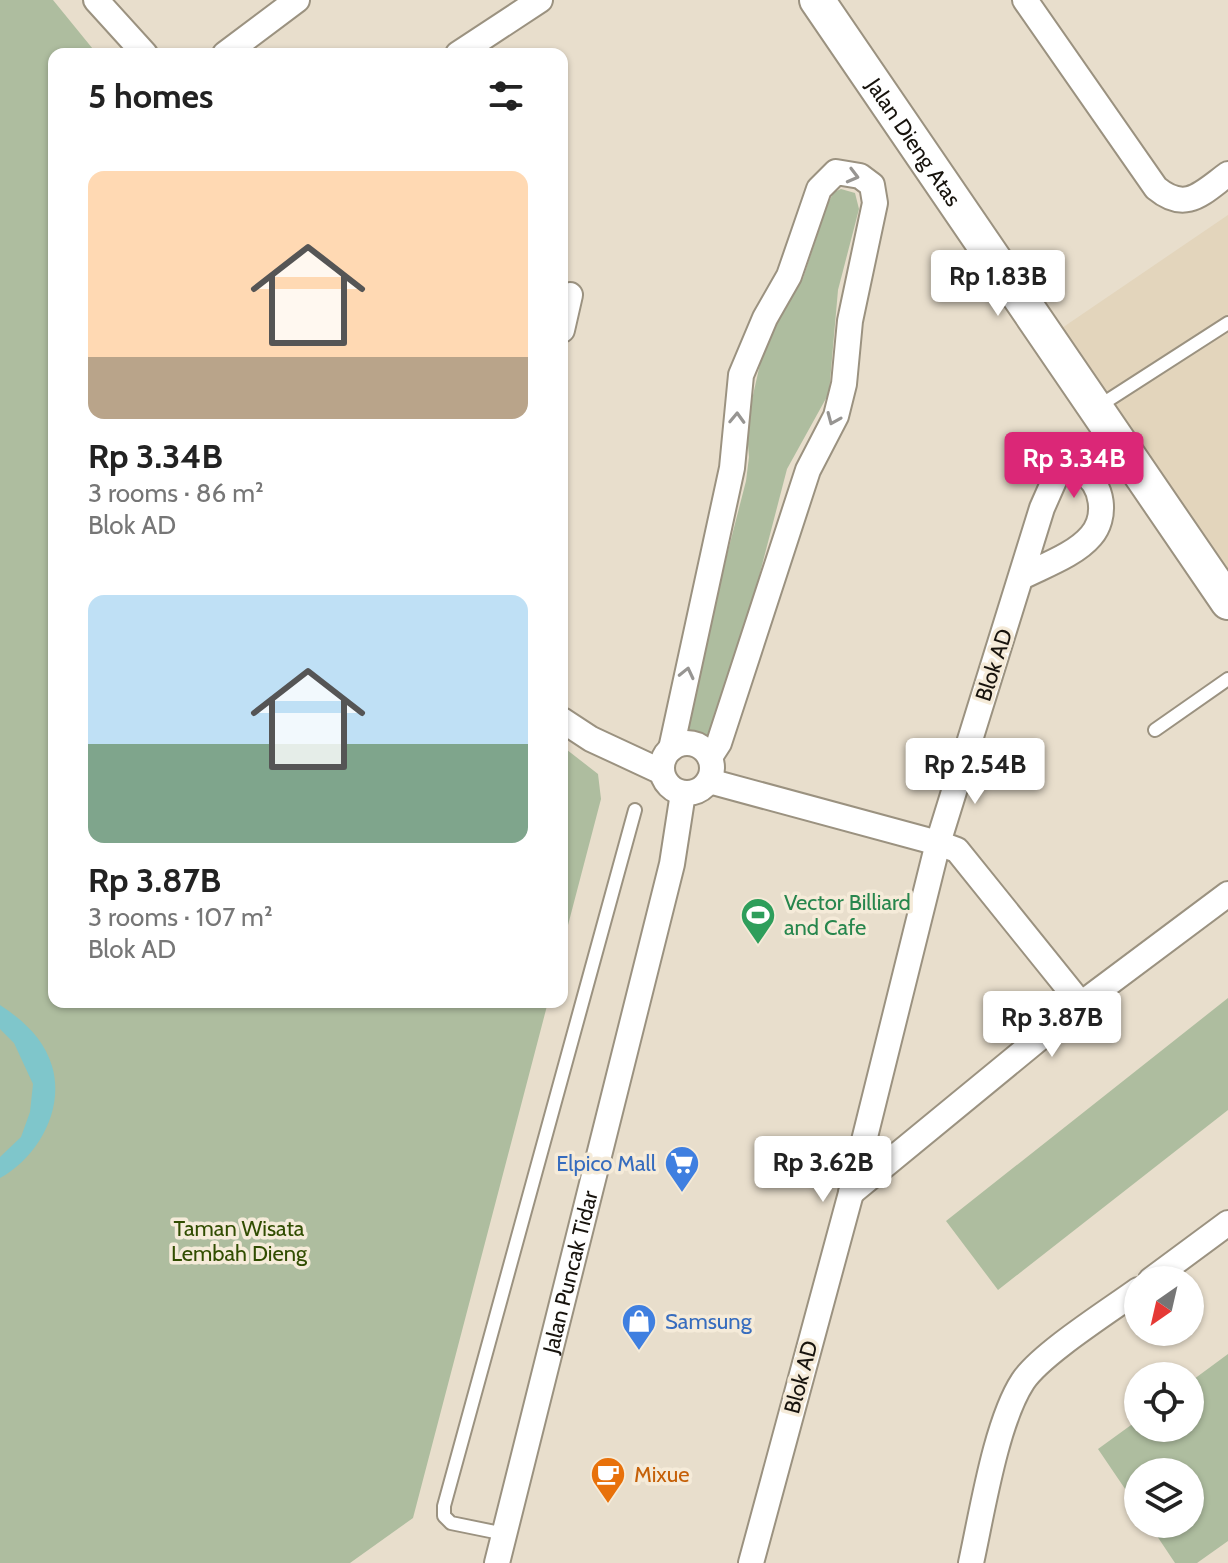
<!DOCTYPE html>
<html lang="en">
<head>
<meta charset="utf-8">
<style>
  body { margin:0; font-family:Cabin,sans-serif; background:#f6f6f6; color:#222; height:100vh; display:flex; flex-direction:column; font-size:30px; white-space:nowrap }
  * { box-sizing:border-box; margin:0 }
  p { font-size:26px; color:#767676 }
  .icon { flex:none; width:44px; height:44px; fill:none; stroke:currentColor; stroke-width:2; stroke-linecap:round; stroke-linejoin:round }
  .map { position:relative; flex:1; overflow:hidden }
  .drawer { position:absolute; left:48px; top:48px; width:520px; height:960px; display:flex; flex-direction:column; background:#fff; border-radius:16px; box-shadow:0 2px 6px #0004 }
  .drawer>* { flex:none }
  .needle { width:52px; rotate:214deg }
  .fabs { position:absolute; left:1124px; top:1266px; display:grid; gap:16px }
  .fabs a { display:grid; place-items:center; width:80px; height:80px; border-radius:50%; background:#fff; box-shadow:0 2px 6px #0004; font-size:40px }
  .price { position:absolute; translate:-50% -68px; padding:0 18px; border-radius:8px; background:#fff; color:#222; font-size:26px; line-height:52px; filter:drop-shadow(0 2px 4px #0008) }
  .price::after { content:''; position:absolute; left:50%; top:48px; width:24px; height:18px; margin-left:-12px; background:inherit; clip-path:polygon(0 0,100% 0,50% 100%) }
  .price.active { background:#db2777; color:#fff }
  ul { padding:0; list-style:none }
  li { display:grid; align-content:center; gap:16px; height:424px; padding:0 40px }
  li span { display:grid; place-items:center; height:248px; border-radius:16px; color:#555 }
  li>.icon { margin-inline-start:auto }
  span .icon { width:144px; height:144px; fill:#fffc; stroke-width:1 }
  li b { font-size:34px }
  h2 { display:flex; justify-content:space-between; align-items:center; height:96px; padding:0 40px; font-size:34px }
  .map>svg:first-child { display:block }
  .built { fill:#e3d5bc }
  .green { fill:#aebd9f }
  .water { fill:#7fc6cb }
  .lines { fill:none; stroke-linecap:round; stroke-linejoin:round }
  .lane-casing { stroke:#9b9280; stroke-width:16 }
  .street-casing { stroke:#9b9280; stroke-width:28 }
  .secondary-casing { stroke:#9b9280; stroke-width:38 }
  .lane { stroke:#fff; stroke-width:12 }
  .street { stroke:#fff; stroke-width:24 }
  .secondary { stroke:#fff; stroke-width:34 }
  .oneway { stroke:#979592 }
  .labels { text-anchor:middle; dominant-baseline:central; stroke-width:7; stroke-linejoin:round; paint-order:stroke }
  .street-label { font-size:22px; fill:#17130d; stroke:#f5ebd9 }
  .leisure-label { font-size:22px; fill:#27864d; stroke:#f5ebd9; text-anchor:start }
  .shop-label { font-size:22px; fill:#366cbe; stroke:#f5ebd9; text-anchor:end }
  .park-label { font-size:22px; fill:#314d01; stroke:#f5ebd9 }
  .food-label { font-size:22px; fill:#c56008; stroke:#f5ebd9; text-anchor:start }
</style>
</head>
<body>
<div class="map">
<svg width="1228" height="1563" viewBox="0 0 1228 1563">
  <rect width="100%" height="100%" fill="#e8decc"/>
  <path class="built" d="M 1228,215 L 1228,570 L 1059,330 Z"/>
  <path class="green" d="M 0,0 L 53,0 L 97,54 L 54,54 L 54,1002 L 548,1002 L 413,1518 L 350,1563 L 0,1563 Z
    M 841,189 L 855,193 L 859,209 L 838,290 L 829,393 L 787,469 L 721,723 L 709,739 L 692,736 L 685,726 L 686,714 L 746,481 L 749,457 L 747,432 L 749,413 L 762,355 L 771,332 L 803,278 L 828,203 L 834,192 Z
    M 562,746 L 598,774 L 601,799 L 562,948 Z
    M 1228,998 L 1228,1110 L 998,1290 L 946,1221 Z
    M 1228,1354 L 1228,1541 L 1197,1563 L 1175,1563 L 1149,1524 L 1190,1524 L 1190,1472 L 1138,1472 L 1138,1508 L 1098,1449 L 1138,1420 L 1138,1428 L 1190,1428 L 1190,1382 Z"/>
  <path class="water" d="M 0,1005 C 23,1020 44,1039 52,1066 C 65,1109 38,1157 0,1178 L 0,1157 L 21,1137 L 30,1112 L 33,1084 L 14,1043 L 0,1029 Z"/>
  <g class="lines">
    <g class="lane-casing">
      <path id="lane" d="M 1096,408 L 1228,323
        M 1155,730 L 1228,679
        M 505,1534 L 451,1523 L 444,1516 L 444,1506 L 635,810"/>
    </g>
    <g class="street-casing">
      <g id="street">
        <path d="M 96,0 L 145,54"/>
        <path d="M 1025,0 L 1156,188 C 1186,213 1202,193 1228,174"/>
        <path d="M 225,54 L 297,0"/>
        <path d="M 458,54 L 540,0"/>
        <path d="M 562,330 L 570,295"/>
        <path d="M 1022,577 C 1043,566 1075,555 1091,536 C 1107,518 1104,484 1081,471 C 1073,467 1065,471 1057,474 L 1042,508 L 938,843 L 957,850 L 1081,1004"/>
        <path d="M 562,720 L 591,739 L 662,772"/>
        <circle cx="687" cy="768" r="25"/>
        <path d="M 671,749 L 732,468 L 741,375 L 765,318 L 789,276 L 819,189 L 836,172 L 860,176 L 872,185 L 875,203 L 850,321 L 844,384 L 836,416 L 808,470 L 719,743 L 710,757"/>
        <path d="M 709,781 L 938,843 L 851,1193 L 751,1563"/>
        <path d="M 851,1193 L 1081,1004 L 1228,894"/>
        <path d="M 1151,1280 L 1228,1223"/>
        <path id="s1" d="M 497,1563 L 672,864 L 683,793"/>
        <path d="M 971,1563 C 982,1513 996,1422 1023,1381 C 1041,1354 1109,1311 1138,1290"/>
      </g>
    </g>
    <g class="secondary-casing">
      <g id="secondary">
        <path id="s2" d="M 817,0 L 1228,602"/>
      </g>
    </g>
    <use href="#lane" class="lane"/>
    <use href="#street" class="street"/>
    <use href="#secondary" class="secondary"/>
  </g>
  <defs><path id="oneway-chevron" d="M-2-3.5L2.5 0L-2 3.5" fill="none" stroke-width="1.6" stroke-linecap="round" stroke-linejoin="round" transform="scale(2)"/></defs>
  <g class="oneway">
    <use href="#oneway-chevron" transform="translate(853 176) rotate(15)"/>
    <use href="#oneway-chevron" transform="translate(737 418) rotate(-88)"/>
    <use href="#oneway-chevron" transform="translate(833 419) rotate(113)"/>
    <use href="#oneway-chevron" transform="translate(687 673) rotate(-77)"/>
  </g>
  <defs>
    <g id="stadium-pin" transform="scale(1.8)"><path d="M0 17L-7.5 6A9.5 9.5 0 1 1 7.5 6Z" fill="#2e9e5b" stroke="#f5ebd9"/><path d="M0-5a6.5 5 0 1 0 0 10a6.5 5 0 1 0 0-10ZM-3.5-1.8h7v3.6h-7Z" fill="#fff"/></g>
    <g id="supermarket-pin" transform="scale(1.8)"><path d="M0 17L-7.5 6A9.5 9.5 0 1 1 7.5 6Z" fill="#3f7fe0" stroke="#f5ebd9"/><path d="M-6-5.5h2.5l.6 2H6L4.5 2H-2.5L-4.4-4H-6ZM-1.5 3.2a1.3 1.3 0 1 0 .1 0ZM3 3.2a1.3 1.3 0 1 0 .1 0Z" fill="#fff"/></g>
    <g id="shop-pin" transform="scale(1.8)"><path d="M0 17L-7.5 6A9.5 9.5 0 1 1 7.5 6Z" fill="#3f7fe0" stroke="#f5ebd9"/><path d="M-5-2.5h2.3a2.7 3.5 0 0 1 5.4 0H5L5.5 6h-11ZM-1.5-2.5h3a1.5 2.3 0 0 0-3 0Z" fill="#fff"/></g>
    <g id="cafe-pin" transform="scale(1.8)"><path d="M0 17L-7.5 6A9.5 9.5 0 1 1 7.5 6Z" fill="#e8710a" stroke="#f5ebd9"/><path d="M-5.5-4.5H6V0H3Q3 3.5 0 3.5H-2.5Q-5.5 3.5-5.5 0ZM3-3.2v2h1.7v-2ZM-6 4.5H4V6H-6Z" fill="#fff"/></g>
  </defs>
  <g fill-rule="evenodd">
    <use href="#stadium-pin" x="758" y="915"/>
    <use href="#supermarket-pin" x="682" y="1163"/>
    <use href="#shop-pin" x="639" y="1321"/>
    <use href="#cafe-pin" x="608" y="1474"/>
  </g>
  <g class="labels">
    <g class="street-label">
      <text stroke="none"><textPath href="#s2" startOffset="172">Jalan Dieng Atas</textPath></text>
      <text transform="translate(994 665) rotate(-72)">Blok AD</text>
      <text stroke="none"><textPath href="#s1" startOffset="300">Jalan Puncak Tidar</textPath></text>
      <text transform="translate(801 1377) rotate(-75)">Blok AD</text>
    </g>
    <g class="leisure-label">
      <text x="784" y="902">Vector Billiard<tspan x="784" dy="25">and Cafe</tspan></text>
    </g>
    <g class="shop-label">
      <text x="656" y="1163">Elpico Mall</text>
      <text x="665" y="1321" text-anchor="start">Samsung</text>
    </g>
    <g class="park-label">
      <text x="239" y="1228">Taman Wisata<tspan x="239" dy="25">Lembah Dieng</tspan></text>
    </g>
    <g class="food-label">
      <text x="634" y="1474">Mixue</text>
    </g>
  </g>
</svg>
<div class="fabs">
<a><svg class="needle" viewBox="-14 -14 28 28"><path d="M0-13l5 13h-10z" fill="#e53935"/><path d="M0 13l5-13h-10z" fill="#767676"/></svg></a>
<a><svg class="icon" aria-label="locate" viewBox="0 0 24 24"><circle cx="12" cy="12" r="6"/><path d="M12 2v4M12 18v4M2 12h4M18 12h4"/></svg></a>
<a><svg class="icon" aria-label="layers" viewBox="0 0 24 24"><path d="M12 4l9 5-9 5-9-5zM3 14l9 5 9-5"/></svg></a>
</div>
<b class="price" style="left:998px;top:318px">Rp 1.83B</b>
<b class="price active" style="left:1074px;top:500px">Rp 3.34B</b>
<b class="price" style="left:975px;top:806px">Rp 2.54B</b>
<b class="price" style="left:1052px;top:1059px">Rp 3.87B</b>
<b class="price" style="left:823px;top:1204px">Rp 3.62B</b>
<section class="drawer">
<h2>5 homes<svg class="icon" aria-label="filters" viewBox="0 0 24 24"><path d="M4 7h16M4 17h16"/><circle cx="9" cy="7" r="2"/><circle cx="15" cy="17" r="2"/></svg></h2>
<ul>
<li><span style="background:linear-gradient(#ffd9b3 75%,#b9a48a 0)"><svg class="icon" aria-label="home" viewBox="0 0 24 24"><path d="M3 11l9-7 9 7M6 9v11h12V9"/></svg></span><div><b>Rp 3.34B</b><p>3 rooms · 86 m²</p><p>Blok AD</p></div></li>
<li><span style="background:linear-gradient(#bfe0f5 60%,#7fa58c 0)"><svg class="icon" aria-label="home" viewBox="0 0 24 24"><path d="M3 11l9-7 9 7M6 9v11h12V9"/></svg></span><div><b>Rp 3.87B</b><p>3 rooms · 107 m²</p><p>Blok AD</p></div></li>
</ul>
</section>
</div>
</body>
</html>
